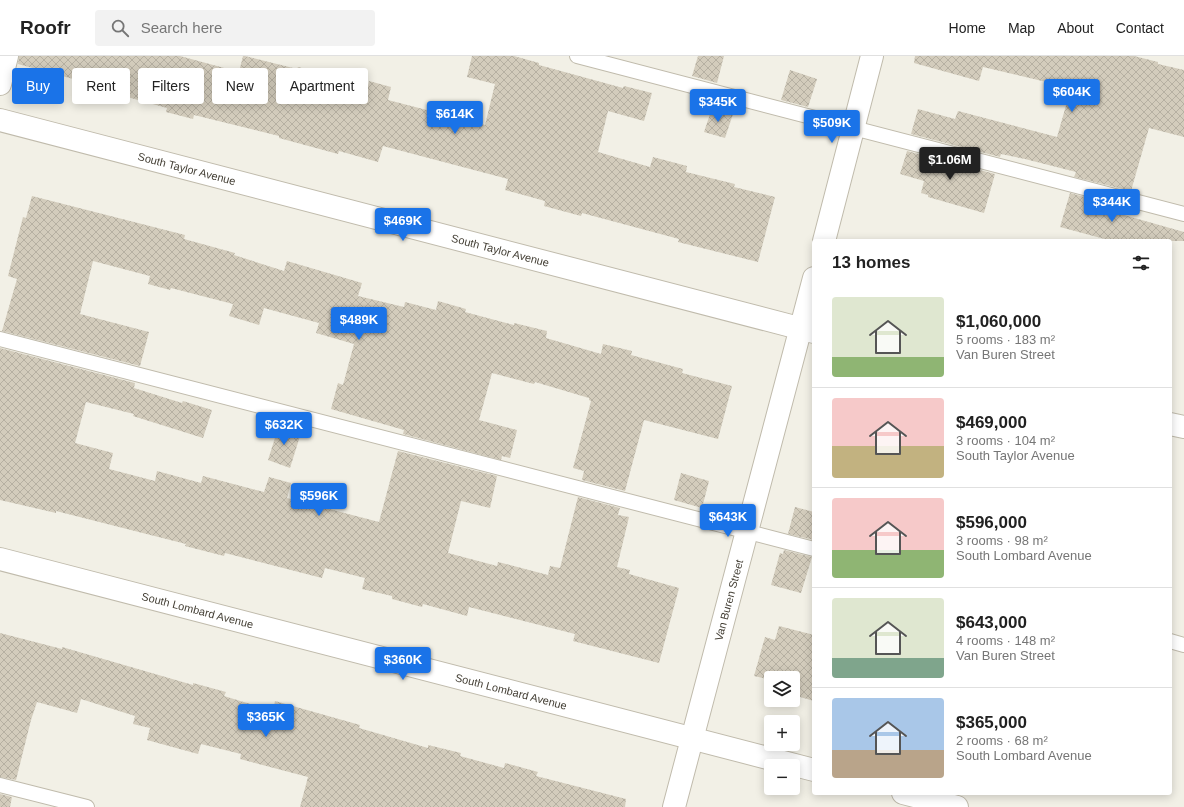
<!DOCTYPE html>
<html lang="en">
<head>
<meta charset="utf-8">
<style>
  body { margin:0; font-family:Helvetica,sans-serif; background:#f2f2f2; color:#222; height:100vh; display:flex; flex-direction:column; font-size:15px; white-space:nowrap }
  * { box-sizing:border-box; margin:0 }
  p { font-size:13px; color:#767676 }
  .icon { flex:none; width:22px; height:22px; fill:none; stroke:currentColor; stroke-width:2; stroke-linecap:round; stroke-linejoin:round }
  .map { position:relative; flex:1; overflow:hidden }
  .details { position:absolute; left:812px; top:183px; width:360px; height:556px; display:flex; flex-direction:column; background:#fff; border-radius:4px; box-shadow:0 2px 10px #0003 }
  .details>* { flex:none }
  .guide { position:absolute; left:12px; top:12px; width:380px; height:36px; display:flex; gap:8px }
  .controls { position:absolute; left:764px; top:615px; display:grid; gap:8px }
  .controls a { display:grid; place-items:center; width:36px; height:36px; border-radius:4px; background:#fff; box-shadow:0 2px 10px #0003; font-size:20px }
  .price { position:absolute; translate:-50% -34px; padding:0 9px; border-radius:4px; background:#1a73e8; color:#fff; font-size:13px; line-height:26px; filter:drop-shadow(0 1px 2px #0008) }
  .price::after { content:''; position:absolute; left:50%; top:24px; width:12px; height:9px; margin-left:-6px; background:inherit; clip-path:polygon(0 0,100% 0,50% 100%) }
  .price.active { background:#222; color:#fff }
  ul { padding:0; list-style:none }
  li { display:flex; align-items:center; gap:12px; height:100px; padding:0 20px }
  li+li { border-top:1px solid #e0e0e0 }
  li span { display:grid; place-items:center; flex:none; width:112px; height:80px; border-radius:4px; color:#555 }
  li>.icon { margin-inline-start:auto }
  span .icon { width:48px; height:48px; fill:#fffc; stroke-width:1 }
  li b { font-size:17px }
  h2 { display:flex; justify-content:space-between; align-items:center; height:48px; padding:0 20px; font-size:17px }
  .chip { padding:0 14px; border-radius:4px; background:#fff; box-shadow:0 2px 10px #0003; font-size:14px; line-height:36px }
  .chip.active { background:#1a73e8; color:#fff }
  header { display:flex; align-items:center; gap:24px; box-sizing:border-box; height:56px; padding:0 20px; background:#fff; border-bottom:1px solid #e0e0e0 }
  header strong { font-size:19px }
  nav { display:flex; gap:22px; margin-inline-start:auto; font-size:14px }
  .search { width:280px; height:36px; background:#f2f2f2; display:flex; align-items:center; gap:10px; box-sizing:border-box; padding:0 14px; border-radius:4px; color:#767676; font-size:15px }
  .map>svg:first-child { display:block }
  .building { fill:url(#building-cross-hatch) }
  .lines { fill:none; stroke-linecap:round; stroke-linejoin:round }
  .service-casing { stroke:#c0bbac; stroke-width:16 }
  .minor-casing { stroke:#c0bbac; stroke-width:24 }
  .tertiary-casing { stroke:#c0bbac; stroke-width:24 }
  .service { stroke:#fff; stroke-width:14 }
  .minor { stroke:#fff; stroke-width:22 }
  .tertiary { stroke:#fff; stroke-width:22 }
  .labels { text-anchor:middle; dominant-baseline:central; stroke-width:3.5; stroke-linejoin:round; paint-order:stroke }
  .street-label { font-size:11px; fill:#454036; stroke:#fff }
</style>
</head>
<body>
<header>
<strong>Roofr</strong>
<div class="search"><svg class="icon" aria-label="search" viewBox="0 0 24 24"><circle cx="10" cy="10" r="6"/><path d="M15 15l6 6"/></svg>Search here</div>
<nav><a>Home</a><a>Map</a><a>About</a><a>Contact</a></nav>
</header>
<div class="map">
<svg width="1184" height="751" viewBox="0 0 1184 751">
  <defs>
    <pattern id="building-cross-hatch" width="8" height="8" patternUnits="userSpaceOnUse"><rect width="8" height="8" fill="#d3ccbc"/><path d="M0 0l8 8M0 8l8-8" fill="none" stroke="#b6b0a2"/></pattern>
  </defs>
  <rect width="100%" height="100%" fill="#f2f0e6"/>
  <path class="building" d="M 19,0 L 180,0 L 239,16 L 243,0 L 245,0 L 297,13 L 298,11 L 368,30 L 369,25 L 391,31 L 388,44 L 485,69 L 495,28 L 467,21 L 472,0 L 514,0 L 539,7 L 539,9 L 623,32 L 624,30 L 652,37 L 644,65 L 608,55 L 598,96 L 650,111 L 653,101 L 687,110 L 686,116 L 735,128 L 734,131 L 775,141 L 758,206 L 678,186 L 679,183 L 582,157 L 581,160 L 544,150 L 545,145 L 505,134 L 508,123 L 383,90 L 378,106 L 339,95 L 338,98 L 279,82 L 279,80 L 194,59 L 193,63 L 166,56 L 167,52 L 120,39 L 117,47 L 85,38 L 88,27 L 18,8 Z
    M 698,0 L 724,0 L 717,27 L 692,20 Z
    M 915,0 L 1134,0 L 1158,6 L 1158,8 L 1184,14 L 1184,81 L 1149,72 L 1131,135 L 1074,121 L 1076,116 L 1025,103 L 1001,98 L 1000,101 L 911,78 L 918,53 L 955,63 L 958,55 L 1057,81 L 1069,39 L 1062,38 L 1063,30 L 983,11 L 979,25 L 914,7 Z
    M 790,14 L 817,23 L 808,51 L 781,44 Z
    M 712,52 L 733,58 L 725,82 L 704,76 Z
    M 907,95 L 995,118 L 984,157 L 928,141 L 928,139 L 921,137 L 924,125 L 900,118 Z
    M 1070,137 L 1126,152 L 1124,159 L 1184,176 L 1184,185 L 1112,185 L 1060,171 Z
    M 32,140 L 185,179 L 184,183 L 235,197 L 234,199 L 284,215 L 287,205 L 362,227 L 358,240 L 404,251 L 405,246 L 436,254 L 438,245 L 466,253 L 465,256 L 514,269 L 514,267 L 547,275 L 546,282 L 601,298 L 603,288 L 632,295 L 631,299 L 683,313 L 682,317 L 732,330 L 718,383 L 644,364 L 625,435 L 582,424 L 584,415 L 573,412 L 591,345 L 589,344 L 589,342 L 535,326 L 534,328 L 492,317 L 479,364 L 517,374 L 510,402 L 502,400 L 501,404 L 403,378 L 404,374 L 331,353 L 338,327 L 343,329 L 354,288 L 316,277 L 319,267 L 264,252 L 259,269 L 229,260 L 233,248 L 171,232 L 170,234 L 148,228 L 150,220 L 93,205 L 80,258 L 149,276 L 140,310 L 2,275 L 17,223 L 8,220 L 23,161 L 26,162 Z
    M 0,292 L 135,327 L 134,332 L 182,347 L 183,345 L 212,354 L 203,382 L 133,360 L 134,358 L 86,346 L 75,387 L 113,397 L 109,413 L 155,425 L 157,415 L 201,427 L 203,420 L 264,436 L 269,421 L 291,427 L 287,442 L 379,466 L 398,395 L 497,420 L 490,452 L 461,445 L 448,497 L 497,510 L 498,506 L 548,519 L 550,510 L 560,512 L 578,441 L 620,452 L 618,459 L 629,461 L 617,511 L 630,514 L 629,518 L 679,532 L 659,607 L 573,585 L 575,578 L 469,551 L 467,560 L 423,548 L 422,551 L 392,543 L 392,540 L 362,533 L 365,522 L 325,512 L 322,522 L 225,497 L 224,500 L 185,490 L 186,488 L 56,455 L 56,457 L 0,444 Z
    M 279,369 L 301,377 L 290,412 L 268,404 Z
    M 681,417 L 709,425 L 702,452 L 674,444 Z
    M 795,451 L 814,456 L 814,484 L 788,478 Z
    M 784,494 L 812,501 L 801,537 L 771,529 L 780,497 L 783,498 Z
    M 779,570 L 814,579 L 814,645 L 793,639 L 793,622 L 771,622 L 771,624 L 754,620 L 765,581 L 775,584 Z
    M 0,577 L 62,593 L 62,591 L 193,629 L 193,627 L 226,636 L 224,640 L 273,655 L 275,645 L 360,669 L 359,672 L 428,692 L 428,689 L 461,697 L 460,700 L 504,712 L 505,707 L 538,716 L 536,720 L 626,743 L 625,751 L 300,751 L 308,721 L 240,703 L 241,698 L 201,688 L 198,698 L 147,684 L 150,672 L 133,668 L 135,660 L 81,643 L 77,657 L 37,646 L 31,664 L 16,724 L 0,721 Z
    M 0,738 L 12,741 L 10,751 L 0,751 Z"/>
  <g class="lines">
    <g class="service-casing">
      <path id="service" d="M 577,0 L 1184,158
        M 0,283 L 814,493
        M 1170,585 L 1184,589
        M 0,729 L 87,751"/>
    </g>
    <g class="minor-casing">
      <g id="minor">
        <path id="s1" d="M 0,64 L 814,276"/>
        <path d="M 824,185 L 872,0"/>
        <path d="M 1170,368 L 1184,371"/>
        <path id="s2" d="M 0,503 L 814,714"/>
        <path d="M 903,737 L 957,751"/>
        <path id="s3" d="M 674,751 L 814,222"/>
      </g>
    </g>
    <g class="tertiary-casing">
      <path id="tertiary" d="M 0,28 L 7,0"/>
    </g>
    <use href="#service" class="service"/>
    <use href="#minor" class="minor"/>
    <use href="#tertiary" class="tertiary"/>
  </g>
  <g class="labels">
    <g class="street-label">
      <text stroke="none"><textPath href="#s1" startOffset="193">South Taylor Avenue</textPath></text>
      <text stroke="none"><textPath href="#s1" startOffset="517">South Taylor Avenue</textPath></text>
      <text stroke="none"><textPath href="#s3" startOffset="214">Van Buren Street</textPath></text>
      <text stroke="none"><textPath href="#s2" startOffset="204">South Lombard Avenue</textPath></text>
      <text stroke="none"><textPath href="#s2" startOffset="528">South Lombard Avenue</textPath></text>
    </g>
  </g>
</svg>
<div class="controls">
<a><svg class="icon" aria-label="layers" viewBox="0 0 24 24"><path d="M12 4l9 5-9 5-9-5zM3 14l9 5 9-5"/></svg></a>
<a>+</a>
<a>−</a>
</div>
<b class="price" style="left:1072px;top:57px">$604K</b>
<b class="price" style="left:718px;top:67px">$345K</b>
<b class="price" style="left:455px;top:79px">$614K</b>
<b class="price" style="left:832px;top:88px">$509K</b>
<b class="price active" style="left:950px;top:125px">$1.06M</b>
<b class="price" style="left:1112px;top:167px">$344K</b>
<b class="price" style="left:403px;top:186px">$469K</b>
<b class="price" style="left:359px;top:285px">$489K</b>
<b class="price" style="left:284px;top:390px">$632K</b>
<b class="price" style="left:319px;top:461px">$596K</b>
<b class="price" style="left:728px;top:482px">$643K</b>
<b class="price" style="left:403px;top:625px">$360K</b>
<b class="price" style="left:266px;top:682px">$365K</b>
<div class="guide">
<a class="chip active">Buy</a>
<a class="chip">Rent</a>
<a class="chip">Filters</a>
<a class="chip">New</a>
<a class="chip">Apartment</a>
</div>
<section class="details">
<h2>13 homes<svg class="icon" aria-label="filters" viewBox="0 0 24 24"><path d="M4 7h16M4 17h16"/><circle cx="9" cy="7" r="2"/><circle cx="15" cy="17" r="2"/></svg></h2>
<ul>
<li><span style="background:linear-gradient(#dfe7d0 75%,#8fb573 0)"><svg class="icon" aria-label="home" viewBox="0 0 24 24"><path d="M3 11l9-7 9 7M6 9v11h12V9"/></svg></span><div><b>$1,060,000</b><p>5 rooms · 183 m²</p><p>Van Buren Street</p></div></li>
<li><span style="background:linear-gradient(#f6c9c9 60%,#c2b280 0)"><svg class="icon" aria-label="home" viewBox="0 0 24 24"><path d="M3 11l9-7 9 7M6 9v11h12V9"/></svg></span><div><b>$469,000</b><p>3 rooms · 104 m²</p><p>South Taylor Avenue</p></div></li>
<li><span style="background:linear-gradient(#f6c9c9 65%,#8fb573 0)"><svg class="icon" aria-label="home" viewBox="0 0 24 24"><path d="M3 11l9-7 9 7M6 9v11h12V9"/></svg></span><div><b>$596,000</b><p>3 rooms · 98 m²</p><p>South Lombard Avenue</p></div></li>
<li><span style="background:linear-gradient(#dfe7d0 75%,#7fa58c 0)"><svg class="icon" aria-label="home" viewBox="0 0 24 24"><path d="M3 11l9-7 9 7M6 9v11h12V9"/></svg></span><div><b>$643,000</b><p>4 rooms · 148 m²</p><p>Van Buren Street</p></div></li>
<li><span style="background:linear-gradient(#a9c7e8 65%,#b9a48a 0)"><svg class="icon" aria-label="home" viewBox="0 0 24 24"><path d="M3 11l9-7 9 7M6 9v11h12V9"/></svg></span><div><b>$365,000</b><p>2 rooms · 68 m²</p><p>South Lombard Avenue</p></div></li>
</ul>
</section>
</div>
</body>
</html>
